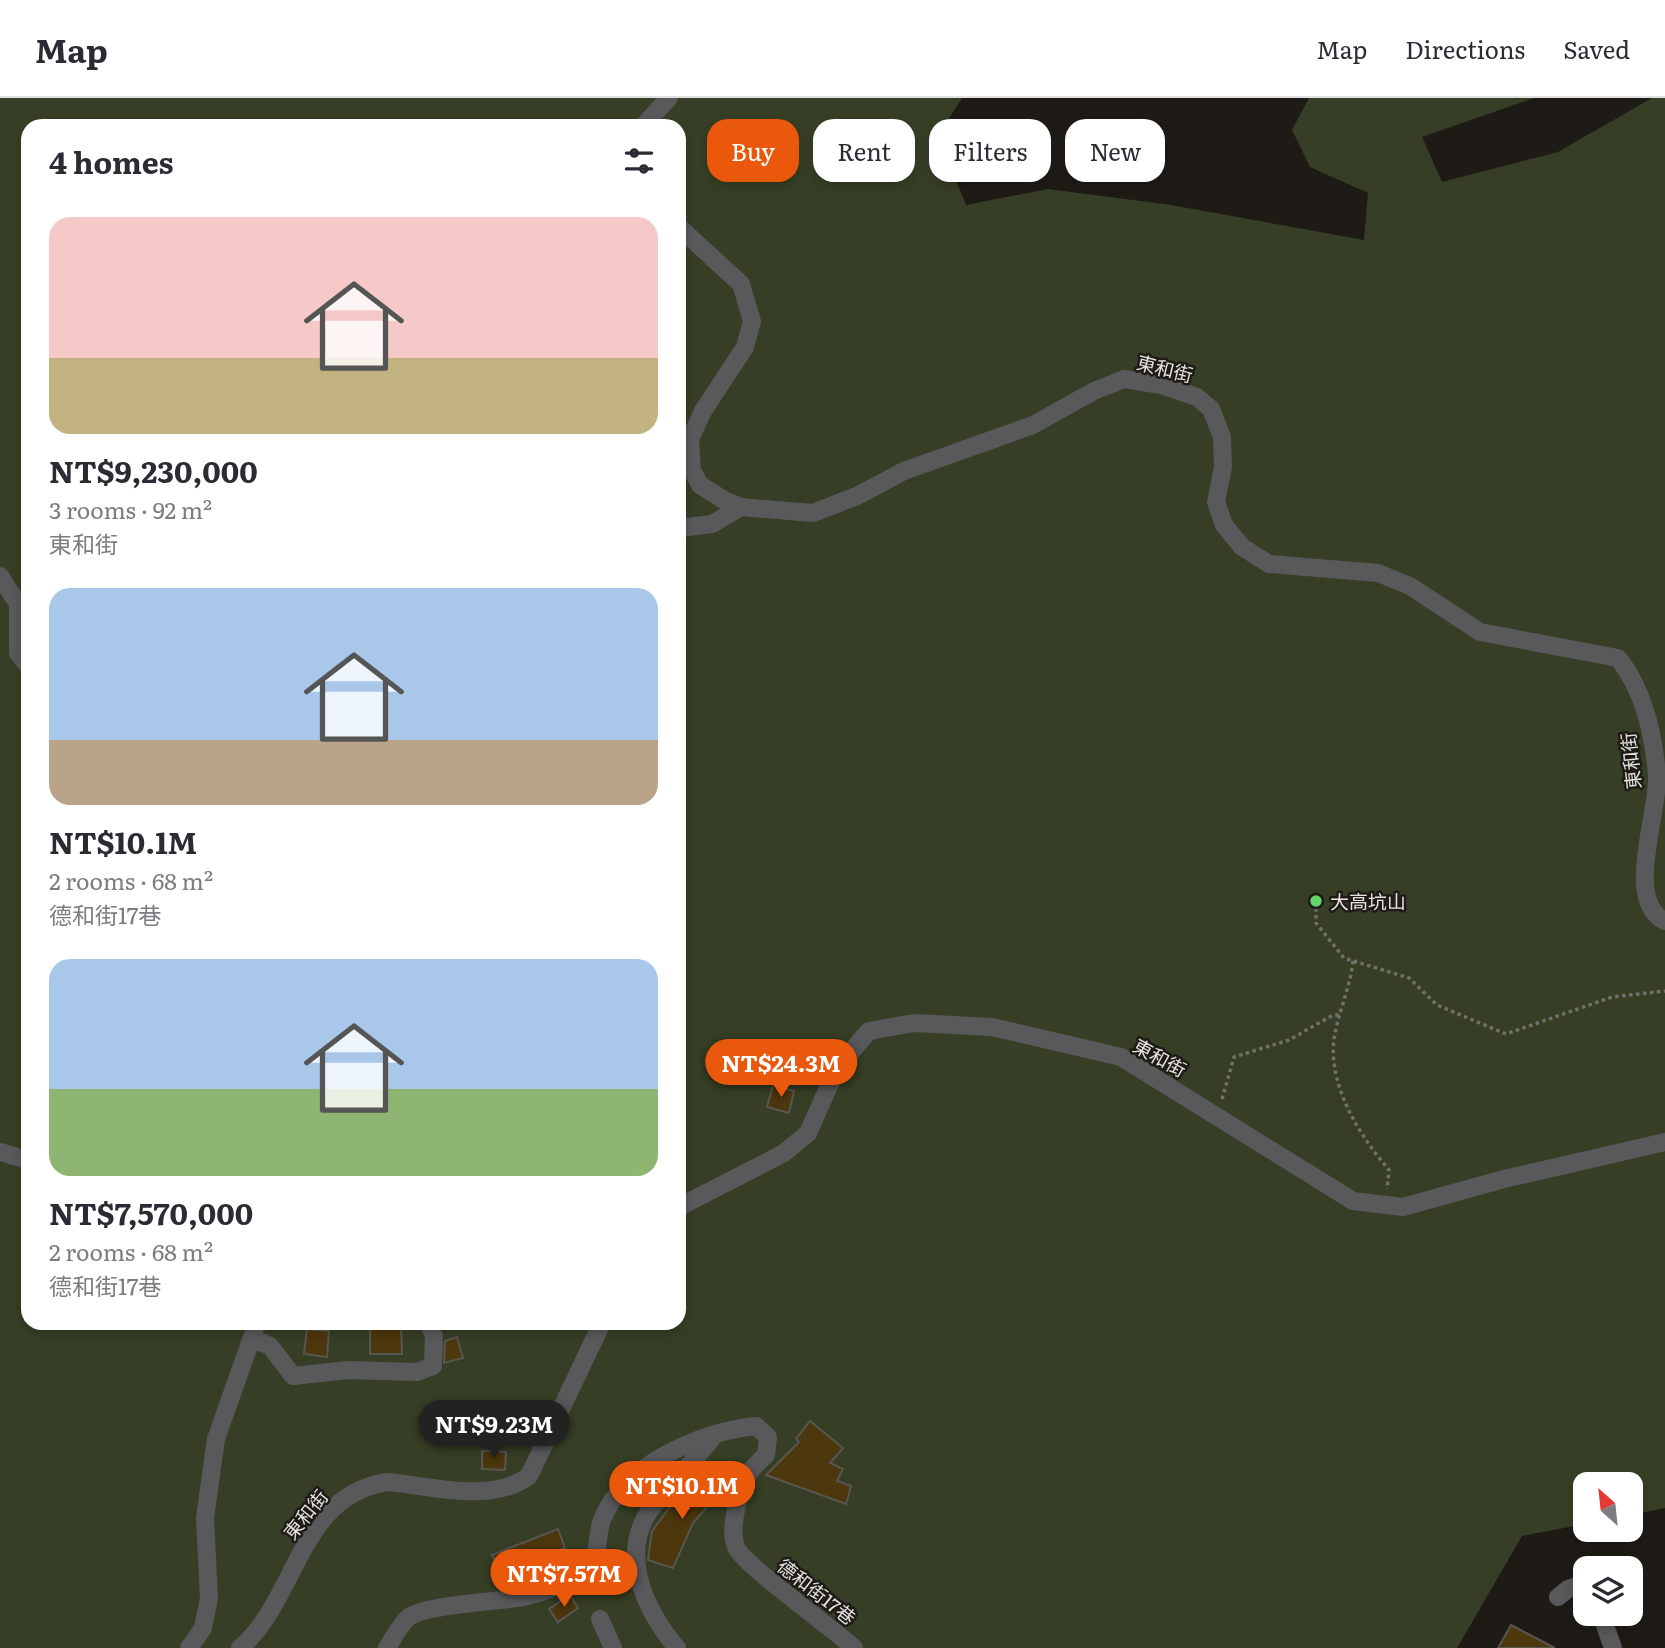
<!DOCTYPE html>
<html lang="en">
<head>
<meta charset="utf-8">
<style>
  body { margin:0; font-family:Literata,"Noto Sans TC",serif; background:#f7f7f7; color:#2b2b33; height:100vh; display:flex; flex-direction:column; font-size:26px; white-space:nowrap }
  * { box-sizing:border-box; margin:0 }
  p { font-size:23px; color:#7c7c81 }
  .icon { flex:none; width:38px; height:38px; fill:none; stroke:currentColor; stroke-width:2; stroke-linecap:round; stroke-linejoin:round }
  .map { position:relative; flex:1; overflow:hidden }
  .panel { position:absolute; left:21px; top:21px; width:665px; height:1211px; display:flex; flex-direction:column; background:#fff; border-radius:21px; box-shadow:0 4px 10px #0003 }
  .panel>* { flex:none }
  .hud { position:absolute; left:707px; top:21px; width:665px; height:63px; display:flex; gap:14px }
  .needle { width:46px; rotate:333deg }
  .buttons { position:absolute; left:1573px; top:1374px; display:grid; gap:14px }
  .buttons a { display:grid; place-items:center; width:70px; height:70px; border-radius:14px; background:#fff; box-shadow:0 4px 10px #0003; font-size:35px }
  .price { position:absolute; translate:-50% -60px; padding:0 16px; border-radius:24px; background:#ea580c; color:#fff; font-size:23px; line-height:46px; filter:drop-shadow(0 2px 4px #0008) }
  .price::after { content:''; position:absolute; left:50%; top:42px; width:21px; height:16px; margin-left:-10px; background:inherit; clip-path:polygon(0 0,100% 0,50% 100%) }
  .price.selected { background:#222; color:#fff }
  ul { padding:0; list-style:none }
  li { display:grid; align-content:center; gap:14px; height:371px; padding:0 28px }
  li span { display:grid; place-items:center; height:217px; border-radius:21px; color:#555 }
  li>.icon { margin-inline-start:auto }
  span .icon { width:126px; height:126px; fill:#fffc; stroke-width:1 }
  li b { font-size:30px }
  h2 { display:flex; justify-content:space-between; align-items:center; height:84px; padding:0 28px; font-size:30px }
  .chip { padding:0 24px; border-radius:21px; background:#fff; box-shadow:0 4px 10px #0003; font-size:24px; line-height:63px }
  .chip.selected { background:#ea580c; color:#fff }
  header { display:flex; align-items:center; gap:42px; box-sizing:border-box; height:98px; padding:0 35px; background:#fff; border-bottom:2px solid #e1e1e2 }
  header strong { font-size:33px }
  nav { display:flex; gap:38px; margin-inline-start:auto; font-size:24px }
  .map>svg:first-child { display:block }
  .green { fill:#363f25; fill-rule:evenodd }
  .building { fill:#4d370d; stroke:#585651; stroke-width:2 }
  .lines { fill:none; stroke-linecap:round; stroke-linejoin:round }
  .path { stroke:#726f6c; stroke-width:3.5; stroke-dasharray:3.5 3.5; stroke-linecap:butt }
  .street { stroke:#59595c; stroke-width:18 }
  .poi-dot { fill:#60d56b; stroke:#1e1b17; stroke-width:2.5 }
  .labels { text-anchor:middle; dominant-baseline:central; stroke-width:5; stroke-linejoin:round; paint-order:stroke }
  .street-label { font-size:19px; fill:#e4e2df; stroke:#1e1b17 }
  .poi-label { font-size:19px; fill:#e4e2df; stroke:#1e1b17; text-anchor:start }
</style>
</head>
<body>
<header>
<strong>Map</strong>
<nav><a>Map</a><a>Directions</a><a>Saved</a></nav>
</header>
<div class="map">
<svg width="1665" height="1550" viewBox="0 0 1665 1550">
  <rect width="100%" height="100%" fill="#1e1b17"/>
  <path class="green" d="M 0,0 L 962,0 L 938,38 L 966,107 L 1048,91 L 1171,107 L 1364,142 L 1368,95 L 1310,69 L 1292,32 L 1309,0 L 1534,0 L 1422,39 L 1442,84 L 1558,54 L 1652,0 L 1665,0 L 1665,1410 L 1631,1417 L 1631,1386 L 1586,1386 L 1585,1426 L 1522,1438 L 1457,1550 L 0,1550 ZM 28,28 L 679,28 L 679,1225 L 28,1225 Z"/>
  <path class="building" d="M 773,987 L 794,993 L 789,1015 L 767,1009 Z
    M 401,1227 L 402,1256 L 370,1256 L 370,1228 Z
    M 307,1231 L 329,1233 L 327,1259 L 304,1256 Z
    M 457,1239 L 463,1260 L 444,1265 L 445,1243 Z
    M 810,1323 L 843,1350 L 830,1365 L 843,1371 L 837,1383 L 851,1388 L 846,1406 L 766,1377 L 799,1344 L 796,1341 Z
    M 482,1353 L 506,1354 L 505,1372 L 482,1371 Z
    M 710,1373 L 726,1387 L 693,1425 L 673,1470 L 648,1462 L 652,1433 L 676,1401 L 682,1405 Z
    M 558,1431 L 565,1450 L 501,1475 L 492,1457 Z
    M 570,1497 L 578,1510 L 558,1524 L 549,1511 Z
    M 1511,1527 L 1555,1550 L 1498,1550 Z"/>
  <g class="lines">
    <path class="path" d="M 1316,803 L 1316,825 L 1344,860 L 1409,880 L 1437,907 L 1506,936 L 1612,899 L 1665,893
      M 1353,863 C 1350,890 1338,915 1334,941 C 1328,988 1360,1038 1389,1072 L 1387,1091
      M 1222,1001 L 1234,959 L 1289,942 L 1333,917 L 1341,917"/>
    <path class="street" d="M 643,28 L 669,0
      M 679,129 L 741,186 L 752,223 L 745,249 L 703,313 L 690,341 L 692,372 L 700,387 L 724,402 L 741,409 L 813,415 L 857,398 L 904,373 L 1033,327 L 1094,293 L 1124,281 L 1161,287 L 1197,299 L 1211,311 L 1222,339 L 1223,369 L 1216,404 L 1224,427 L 1242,449 L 1269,466 L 1378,475 L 1410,488 L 1480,534 L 1618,560 C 1644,592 1653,635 1657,676 C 1660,712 1623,803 1665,823
      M 679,430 L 712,426 L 741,409
      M 0,478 L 18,506 L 18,555 L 28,568
      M 0,1054 L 28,1062
      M 679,1109 L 784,1055 L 808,1035 L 837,970 L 869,933 L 914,925 L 992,929 L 1121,959 L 1353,1103 L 1403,1109 L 1504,1081 L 1665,1044
      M 252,1240 L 270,1248 L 293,1278 L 348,1272 L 417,1274 L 433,1268 L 434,1238 L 428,1225
      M 1558,1499 L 1568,1491 L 1582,1486 L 1586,1489
      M 1601,1516 L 1613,1550
      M 600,1521 L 613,1550
      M 189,1550 L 203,1530 L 209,1500 L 205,1420 L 216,1341 L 257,1225
      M 240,1550 C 297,1502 299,1396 388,1384 C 431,1388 491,1406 529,1378 L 602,1225
      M 387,1550 C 393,1541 400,1526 409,1519 C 427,1506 499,1504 524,1499 C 542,1495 563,1486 579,1478 C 603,1466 594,1442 602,1422 C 624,1366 701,1334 756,1328 L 768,1339 L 766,1357 C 749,1372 741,1384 737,1407 C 734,1420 731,1436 736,1449 C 742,1466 833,1530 854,1550
      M 677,1550 C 645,1512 617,1454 653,1408 C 672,1385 694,1363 713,1339"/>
  </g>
  <circle class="poi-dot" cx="1316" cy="803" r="7"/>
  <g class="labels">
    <g class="street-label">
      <text transform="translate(1165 270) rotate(14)">東和街</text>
      <text transform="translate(1630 663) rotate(-96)">東和街</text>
      <text transform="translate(1160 959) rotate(29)">東和街</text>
      <text transform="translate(305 1416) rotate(-51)">東和街</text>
      <text transform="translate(817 1493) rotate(38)">德和街17巷</text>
    </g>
    <g class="poi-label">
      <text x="1330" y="803">大高坑山</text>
    </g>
  </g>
</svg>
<div class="buttons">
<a><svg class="needle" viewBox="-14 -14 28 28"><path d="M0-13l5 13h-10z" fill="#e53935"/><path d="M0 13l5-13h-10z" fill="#7c7c81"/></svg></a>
<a><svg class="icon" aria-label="layers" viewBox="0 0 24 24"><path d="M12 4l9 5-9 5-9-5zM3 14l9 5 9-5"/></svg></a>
</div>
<b class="price" style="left:781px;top:1001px">NT$24.3M</b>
<b class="price selected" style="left:494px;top:1362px">NT$9.23M</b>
<b class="price" style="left:682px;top:1423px">NT$10.1M</b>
<b class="price" style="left:564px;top:1511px">NT$7.57M</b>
<div class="hud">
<a class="chip selected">Buy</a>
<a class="chip">Rent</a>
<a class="chip">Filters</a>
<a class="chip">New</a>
</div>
<section class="panel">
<h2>4 homes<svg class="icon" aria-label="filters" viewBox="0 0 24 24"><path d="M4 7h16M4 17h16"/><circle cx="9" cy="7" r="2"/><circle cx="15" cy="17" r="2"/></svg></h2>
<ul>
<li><span style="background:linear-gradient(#f6c9c9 65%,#c2b280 0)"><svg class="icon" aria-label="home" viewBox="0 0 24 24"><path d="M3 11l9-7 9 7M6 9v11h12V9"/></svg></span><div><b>NT$9,230,000</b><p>3 rooms · 92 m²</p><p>東和街</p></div></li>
<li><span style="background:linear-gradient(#a9c7e8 70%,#b9a48a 0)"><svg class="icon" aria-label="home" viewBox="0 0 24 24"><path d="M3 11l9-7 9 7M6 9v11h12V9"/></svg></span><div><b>NT$10.1M</b><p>2 rooms · 68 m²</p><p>德和街17巷</p></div></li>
<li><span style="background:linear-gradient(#a9c7e8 60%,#8fb573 0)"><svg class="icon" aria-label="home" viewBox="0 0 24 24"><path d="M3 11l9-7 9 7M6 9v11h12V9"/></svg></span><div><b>NT$7,570,000</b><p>2 rooms · 68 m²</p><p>德和街17巷</p></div></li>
</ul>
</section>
</div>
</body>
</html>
